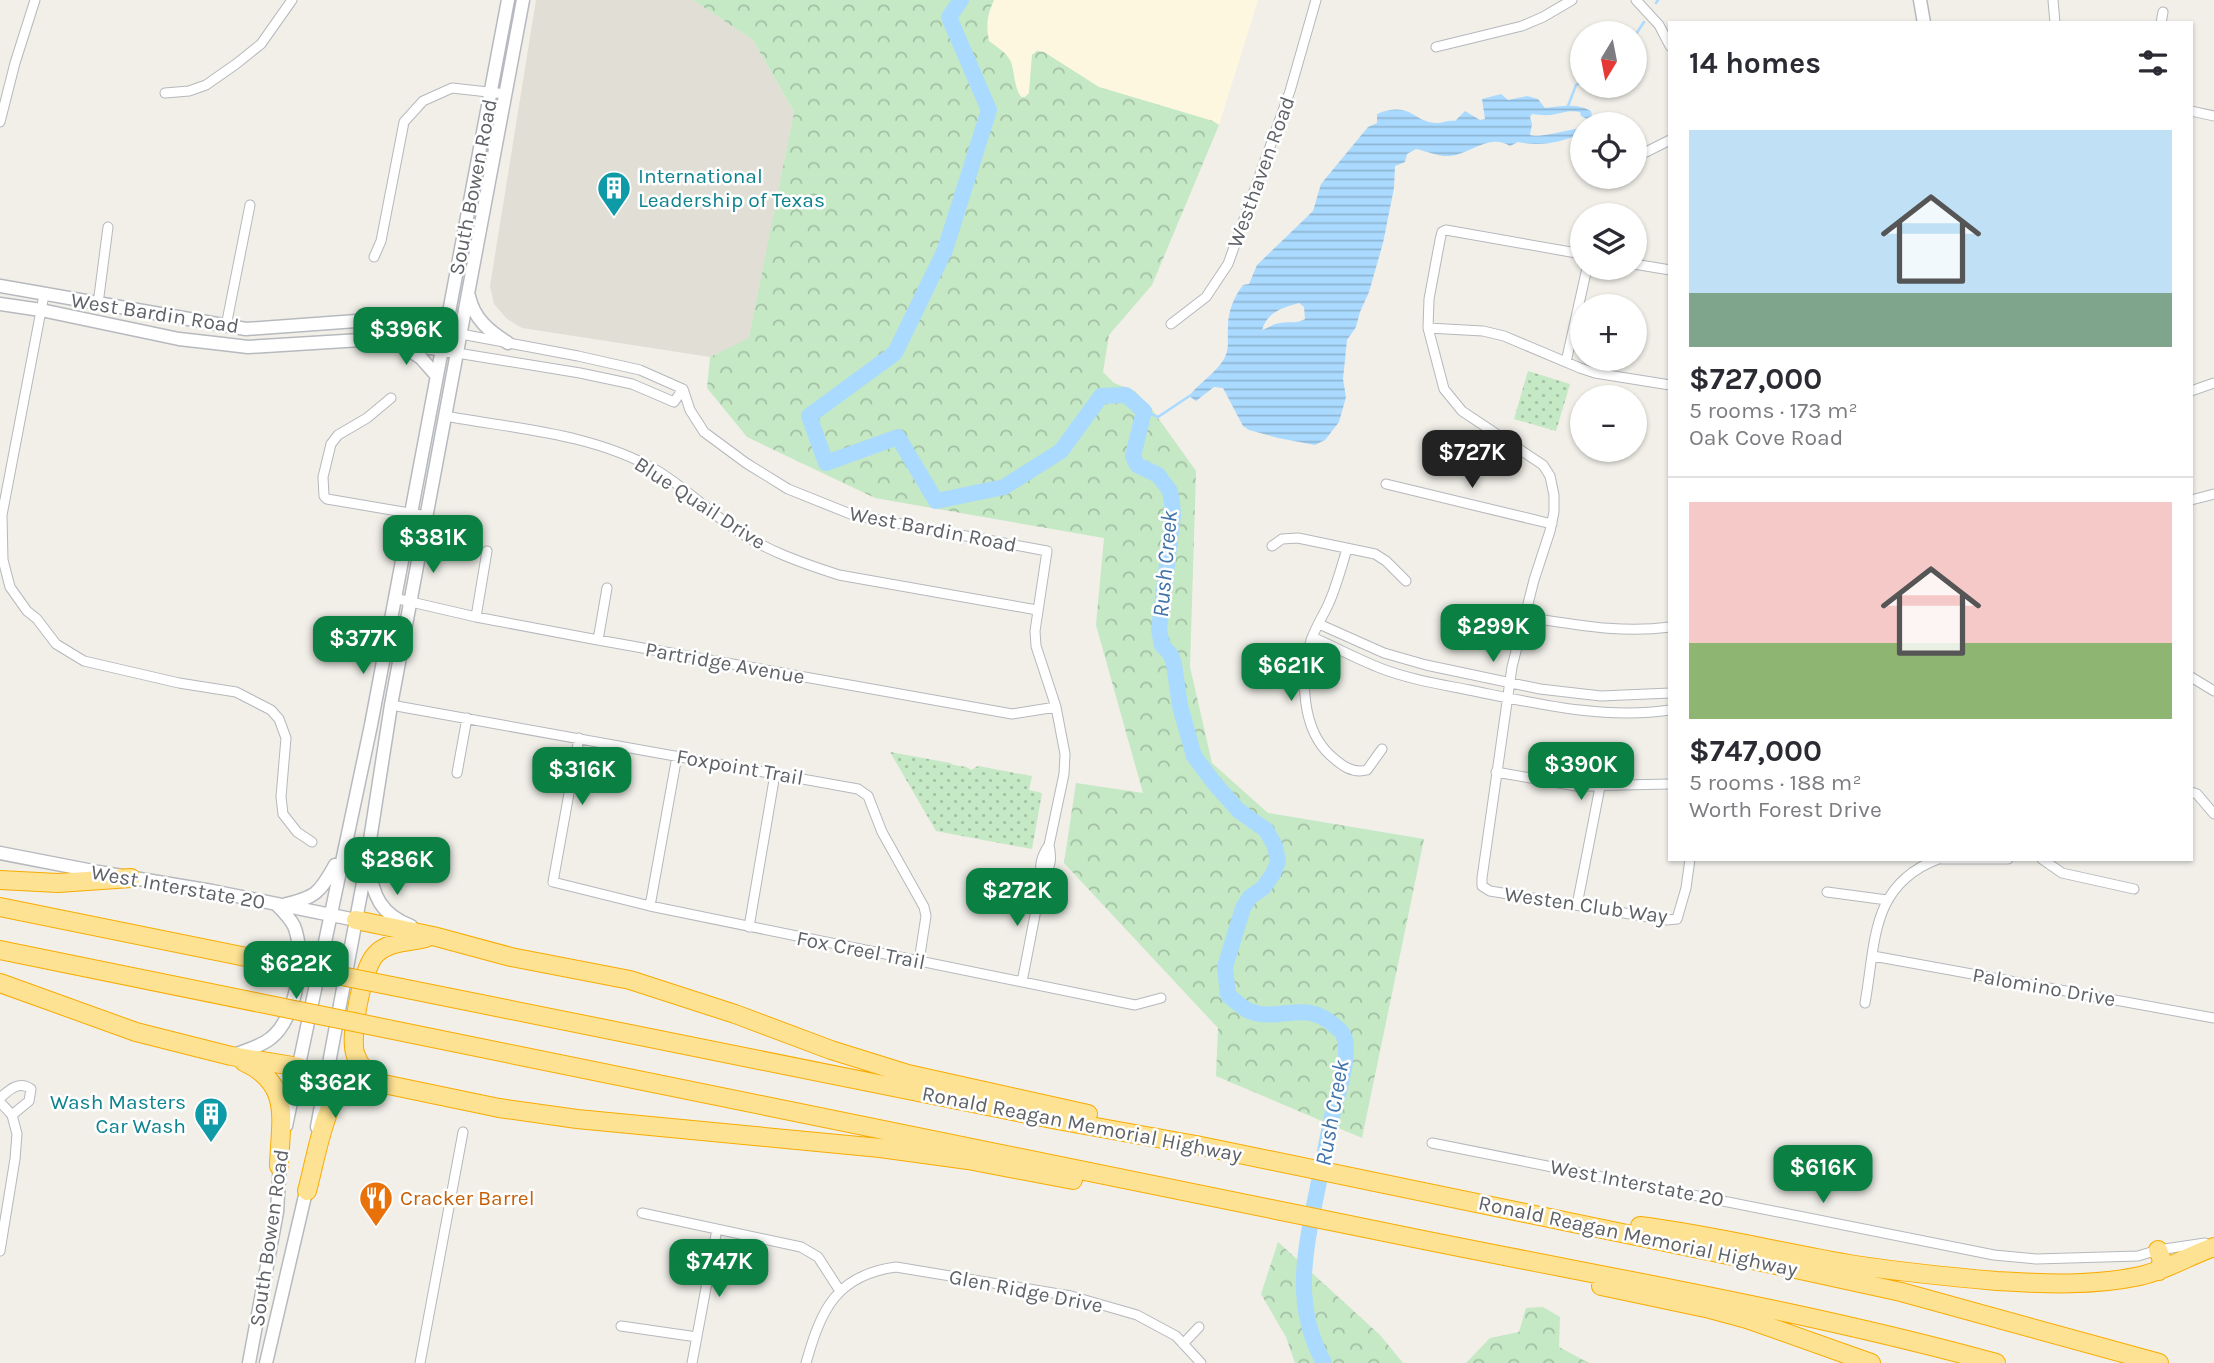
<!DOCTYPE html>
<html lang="en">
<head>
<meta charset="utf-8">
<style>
  body { margin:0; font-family:Karla,sans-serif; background:#f2f2f3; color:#2b2b33; height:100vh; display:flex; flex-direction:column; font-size:26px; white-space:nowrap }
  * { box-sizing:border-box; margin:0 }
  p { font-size:23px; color:#7c7c81 }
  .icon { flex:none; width:38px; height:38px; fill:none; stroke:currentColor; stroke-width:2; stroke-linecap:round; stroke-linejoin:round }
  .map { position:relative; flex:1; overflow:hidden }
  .sheet { position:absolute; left:1668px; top:21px; width:525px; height:840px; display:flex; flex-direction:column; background:#fff; border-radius:0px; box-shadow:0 2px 5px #0004 }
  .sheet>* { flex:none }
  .needle { width:46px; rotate:190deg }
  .tools { position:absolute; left:1570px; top:21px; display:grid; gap:14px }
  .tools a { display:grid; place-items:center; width:77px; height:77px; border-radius:50%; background:#fff; box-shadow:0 2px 5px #0004; font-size:35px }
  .price { position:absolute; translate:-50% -60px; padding:0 16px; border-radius:14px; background:#0b8043; color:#fff; font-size:23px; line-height:46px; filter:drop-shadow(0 2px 4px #0008) }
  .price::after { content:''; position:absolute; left:50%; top:42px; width:21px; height:16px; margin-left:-10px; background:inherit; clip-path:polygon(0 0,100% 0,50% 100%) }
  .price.active { background:#222; color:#fff }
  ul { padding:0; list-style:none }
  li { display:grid; align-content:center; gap:14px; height:371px; padding:0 21px }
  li+li { border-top:2px solid #e1e1e2 }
  li span { display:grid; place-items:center; height:217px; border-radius:0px; color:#555 }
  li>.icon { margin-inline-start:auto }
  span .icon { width:126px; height:126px; fill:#fffc; stroke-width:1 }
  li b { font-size:30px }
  h2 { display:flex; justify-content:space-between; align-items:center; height:84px; padding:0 21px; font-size:30px }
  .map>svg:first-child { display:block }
  .commercial { fill:#fef7e0 }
  .education { fill:#e1ded6 }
  .forest { fill:url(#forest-crowns) }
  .park { fill:url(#park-dots) }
  .water { fill:url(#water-rules); fill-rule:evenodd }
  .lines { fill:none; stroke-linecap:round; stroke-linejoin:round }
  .stream { stroke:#aadaff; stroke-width:2.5 }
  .river { stroke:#aadaff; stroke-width:16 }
  .street-casing { stroke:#b5b8bc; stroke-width:11 }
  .secondary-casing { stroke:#b6babf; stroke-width:15 }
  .highway-casing { stroke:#f9ab00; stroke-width:20 }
  .street { stroke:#fff; stroke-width:9 }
  .secondary { stroke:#fff; stroke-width:12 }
  .highway { stroke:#fde293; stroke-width:18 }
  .highway-bridge-casing { stroke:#f9ab00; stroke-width:20; stroke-linecap:butt }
  .highway-bridge { stroke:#fde293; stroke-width:18 }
  .labels { text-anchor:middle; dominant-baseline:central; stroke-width:5; stroke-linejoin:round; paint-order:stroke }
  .street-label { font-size:21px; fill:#5f6368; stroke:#fff }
  .culture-label { font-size:21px; fill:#0d838f; stroke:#fff; text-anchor:start }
  .food-label { font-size:21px; fill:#c56008; stroke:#fff; text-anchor:start }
  .water-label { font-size:23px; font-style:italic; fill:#4174aa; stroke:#fff }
</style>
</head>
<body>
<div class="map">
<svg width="2214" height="1363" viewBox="0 0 2214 1363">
  <defs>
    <pattern id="forest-crowns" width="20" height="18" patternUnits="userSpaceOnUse" patternTransform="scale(1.75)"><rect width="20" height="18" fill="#c5e8c5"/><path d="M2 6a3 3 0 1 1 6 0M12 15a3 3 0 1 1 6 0" fill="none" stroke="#a3c0a4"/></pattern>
    <pattern id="park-dots" width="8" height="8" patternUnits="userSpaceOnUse" patternTransform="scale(1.75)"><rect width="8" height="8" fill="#c5e8c5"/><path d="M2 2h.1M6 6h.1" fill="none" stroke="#a3c0a4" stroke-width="1.8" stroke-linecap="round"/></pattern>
    <pattern id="water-rules" width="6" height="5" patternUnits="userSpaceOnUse" patternTransform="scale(1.75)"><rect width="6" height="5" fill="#aadaff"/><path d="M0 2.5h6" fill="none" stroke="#8eb4d2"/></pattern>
  </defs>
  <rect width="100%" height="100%" fill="#f1efe8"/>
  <path class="commercial" d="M 994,0 L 1258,0 L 1219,125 L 1213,121 L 1099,87 L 1043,52 L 1032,55 L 1029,93 L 1025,97 L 1021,97 L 1018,92 L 1010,61 L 1005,53 L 989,41 L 986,28 L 989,14 Z"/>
  <path class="education" d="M 536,0 L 693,0 L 753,40 L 794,112 L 749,339 L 710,357 L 522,328 L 507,319 L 494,304 L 490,286 Z"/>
  <path class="forest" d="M 693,0 L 994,0 C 987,14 986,26 989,41 C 997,47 1007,53 1011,62 C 1015,74 1014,87 1021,97 L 1025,97 L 1029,93 L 1032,55 L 1037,51 L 1044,52 L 1099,87 L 1213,121 L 1219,125 L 1152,285 L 1109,335 L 1103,372 L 1114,383 L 1135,391 L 1151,408 L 1196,471 L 1190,667 L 1212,763 L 1268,813 L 1424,839 L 1362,1138 L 1216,1076 L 1218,1028 L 1064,863 L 1076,783 L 1143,793 L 1096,625 L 1104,538 L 875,498 L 747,437 L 707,388 L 710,357 L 749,338 L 794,112 L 753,40 Z
    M 1278,1242 L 1380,1335 L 1403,1363 L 1295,1363 L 1286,1337 L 1261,1294 Z
    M 1543,1307 L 1560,1317 L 1559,1347 L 1589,1363 L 1466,1363 L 1490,1338 L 1519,1332 L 1526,1308 Z"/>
  <path class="park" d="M 1528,371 L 1570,384 L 1556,431 L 1514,419 Z
    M 890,752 L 950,763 C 957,768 965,764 971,770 L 978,766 L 1032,776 L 1029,790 L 1042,793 L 1032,849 L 936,831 Z"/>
  <path class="water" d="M 1501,94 L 1508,100 L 1527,96 L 1538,99 L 1545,108 C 1561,106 1577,103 1591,111 L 1593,123 L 1583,124 L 1587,119 L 1581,116 L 1580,112 C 1567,110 1567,112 1556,114 C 1548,116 1540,115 1532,114 L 1530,117 L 1532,124 L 1530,135 C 1541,138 1566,130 1581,128 L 1582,126 L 1582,134 C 1558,142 1544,147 1518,142 L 1510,146 C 1489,133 1471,154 1450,156 C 1439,157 1426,151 1416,149 L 1407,154 L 1405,162 L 1395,166 L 1394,188 L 1383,243 L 1369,292 L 1360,312 L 1356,327 L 1347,340 L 1343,379 L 1346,397 L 1339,422 L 1325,440 L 1315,445 L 1278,438 L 1249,430 L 1243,426 L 1223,388 L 1214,387 L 1196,401 L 1189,396 C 1199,383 1215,374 1224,359 C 1230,348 1227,339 1228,327 C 1228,311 1234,297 1243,285 L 1249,284 L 1257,265 L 1313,211 L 1321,184 L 1368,127 L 1377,123 L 1377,114 C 1412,100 1414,124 1438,123 C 1444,123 1448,120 1455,121 L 1465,111 L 1480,120 L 1485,119 L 1482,99 ZM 1299,303 L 1304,307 L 1305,319 C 1297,324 1289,321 1280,323 C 1273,324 1268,328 1262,330 C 1267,312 1282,308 1299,303 Z"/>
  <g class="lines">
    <path class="stream" d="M 1656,3 L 1658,0
      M 1634,37 L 1644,22
      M 1566,107 L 1568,106 L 1576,85 L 1582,82
      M 1144,411 L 1158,417 L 1191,395"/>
    <path class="river" d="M 961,0 L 949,17 L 989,110 L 945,250 L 895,353 L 809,416 L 826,463 L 898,437 L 936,501 L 1004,487 L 1061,451 L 1101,396 L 1126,395 L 1144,411 L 1133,456 L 1137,465 L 1158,475 L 1170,491 L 1172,503 L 1173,515 L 1159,630 L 1162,645 L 1171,655 L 1174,664 L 1180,706 L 1194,756 L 1215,784 L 1239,811 L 1266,830 L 1275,846 L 1278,861 L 1273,874 L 1263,888 L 1250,897 L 1243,908 L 1225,967 L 1228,995 C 1234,1000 1242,1008 1249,1011 C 1281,1023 1305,998 1335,1026 C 1338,1029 1341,1030 1343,1034 C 1352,1051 1338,1093 1333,1112 C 1327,1140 1322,1168 1316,1196 C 1304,1256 1293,1306 1324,1363"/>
    <g class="street-casing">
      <path id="street" d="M 1636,0 L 1659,25 L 1670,46
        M 2053,0 L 2055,23
        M 2161,23 L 2163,12
        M 1436,47 L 1522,26 L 1543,17 L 1572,0
        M 165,93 L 189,91 L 206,85 L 236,64 L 261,44 L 292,0
        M 2191,111 L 2214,116
        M 0,122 L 15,63 L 35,0
        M 1642,154 L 1670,140
        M 1582,254 L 1446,230 L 1442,232 L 1440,240 L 1429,299 L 1428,328 L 1444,389 L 1462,411 L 1543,465 L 1550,476 L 1554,495 L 1554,512 L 1550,531 L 1534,580 L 1512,667 L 1482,878 L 1482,886 L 1490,891 L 1667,920 L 1677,919 L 1686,888 L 1690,859
        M 374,257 L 381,241 L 404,122 L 423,101 L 452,88 L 506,94
        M 1634,264 L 1670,270
        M 44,295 L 2,515 L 3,560 L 10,587 L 27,611 L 37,619 L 56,644 L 84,661 L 179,683 L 236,692 L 271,710 L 279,719 L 286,738 L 281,797 L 283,814 L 297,832 L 312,842
        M 98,304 L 108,227
        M 1171,324 L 1206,297 L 1228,264 L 1290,91 L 1316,0
        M 226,326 L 250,205
        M 1428,328 L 1483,331 L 1504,336 L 1580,368 L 1595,373 L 1670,385
        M 461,334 L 578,356 L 640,370 L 683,389 L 690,410 L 704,432 L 746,463 L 788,489 L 853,515 L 1047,551 L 1035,631 L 1036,646 L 1056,707 L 1065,754 L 1064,774 L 1049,845 C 1052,859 1051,867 1042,879
        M 457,353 L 580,373 L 632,384 L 674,402 L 683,389
        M 1566,362 L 1587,268
        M 2191,391 L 2214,383
        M 391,398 L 367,418 L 338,435 L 331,444 L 323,477 L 324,496 L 327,499 L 427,516
        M 445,416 C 516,429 592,433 656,470 C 683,486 706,509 732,527 C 764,550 802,563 839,575 L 1037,610
        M 1386,484 L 1552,524
        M 2191,500 L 2214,494
        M 1272,546 L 1282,539 L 1298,538 L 1375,554 L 1386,561 L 1406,581
        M 1347,549 C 1341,568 1336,588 1328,605 C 1322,618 1313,631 1310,644 C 1300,678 1302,729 1330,755 C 1341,765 1352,774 1367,770 L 1382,749
        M 394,598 L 476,617 L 598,640 L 1012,714 L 1056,707
        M 476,617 L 487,551
        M 1525,617 C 1573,624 1620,634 1670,627
        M 1319,624 L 1384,653 L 1426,665 L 1540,689 L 1601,696 L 1670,693
        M 1312,637 C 1335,647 1357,659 1380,668 C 1408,679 1439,684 1469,690 C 1534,703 1603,720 1670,710
        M 598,640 L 607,588
        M 2191,677 L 2214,691
        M 391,705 L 858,789 L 868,796 L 882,832 L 924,907 L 926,916 L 919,961
        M 579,738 L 553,882 L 650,906 L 1135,1005 L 1161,998
        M 1496,772 L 1576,786 L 1670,784
        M 457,773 L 467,718
        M 2191,792 L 2197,794 L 2214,814
        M 1942,859 L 2008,859
        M 2042,859 L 2062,873 L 2134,889
        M 1827,892 L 1887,900
        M 1577,905 L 1600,787
        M 650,906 L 677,756
        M 749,927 L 775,774
        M 1873,956 L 2214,1018
        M 1022,982 L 1042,879 C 1039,865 1041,857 1049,845
        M 1865,1003 C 1876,942 1870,885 1938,859
        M 0,1098 C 9,1090 19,1080 31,1089 L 29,1101 L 12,1115
        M 0,1102 L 12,1115 L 17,1134 L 15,1159 L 0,1251
        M 1432,1143 L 1994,1255 L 2036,1259 L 2138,1256 L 2158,1250 L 2205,1243
        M 642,1213 L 801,1247 L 818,1257 L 840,1291
        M 621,1326 L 697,1337
        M 1183,1344 L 1199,1327
        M 420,1363 L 463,1132
        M 692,1363 L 717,1229
        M 806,1363 C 821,1310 836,1275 896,1267 L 1071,1296 L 1137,1315 L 1176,1336 L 1201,1363"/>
    </g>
    <g class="secondary-casing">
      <path id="secondary" d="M 1920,0 L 1924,23
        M 0,286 L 246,329 L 370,320 L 453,333
        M 469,296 C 474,319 489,331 508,343
        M 0,304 L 41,310 L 179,339 L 223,344 L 248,347 L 377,339 L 449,351
        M 401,345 L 421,358 L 436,375
        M 0,853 L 98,872 L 212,891 L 356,920
        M 369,864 C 372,895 381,915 411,926
        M 283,905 C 316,897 319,894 335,865
        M 231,1056 C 244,1051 260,1047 271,1038 C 297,1018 306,955 294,926 C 290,918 283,911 277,905
        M 299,1067 L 326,1072
        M 286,1126 L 371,725 L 508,0
        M 317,1127 L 365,872 L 391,705 L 523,0
        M 249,1363 L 277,1212 L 280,1161
        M 266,1363 L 308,1183"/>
    </g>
    <g class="highway-casing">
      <path id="highway" d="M 0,880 L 58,883 L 131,878
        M 0,907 L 266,961
        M 356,920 L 433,936 L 511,957 L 630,980 L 735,1014 L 831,1050 L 908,1074 L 1088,1114
        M 0,950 L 260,1003
        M 0,983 L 136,1032 L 231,1056 L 299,1067
        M 392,986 L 1057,1120 L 1196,1145 L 1791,1268 L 1901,1292 L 2159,1363
        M 388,1029 C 725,1097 1062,1166 1399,1235 C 1598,1276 1799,1309 1996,1363
        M 244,1062 C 293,1084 280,1122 279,1166
        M 326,1072 L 499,1108 L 577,1119 L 880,1148 L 968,1160 L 1073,1180
        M 378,1083 C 367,1075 359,1066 355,1053 C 350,1034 362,968 376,954 C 389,941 409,942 426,938
        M 307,1191 C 313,1170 323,1113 336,1098 C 345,1089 359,1085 371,1085
        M 1640,1226 C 1712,1235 1783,1253 1855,1265 C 1902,1272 1950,1277 1997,1281 C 2045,1284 2093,1286 2140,1276 C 2167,1270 2188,1256 2214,1247
        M 2158,1250 L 2162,1260 L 2159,1271
        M 1601,1286 L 1710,1309 L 1747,1319 L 1871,1363"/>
    </g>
    <use href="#street" class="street"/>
    <use href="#secondary" class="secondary"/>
    <use href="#highway" class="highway"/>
    <g class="highway-bridge-casing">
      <path id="highway-bridge" d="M 266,961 L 392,986
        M 260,1003 L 388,1029"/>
    </g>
    <use href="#highway-bridge" class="highway-bridge"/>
  </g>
  <defs>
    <g id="building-pin" transform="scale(1.75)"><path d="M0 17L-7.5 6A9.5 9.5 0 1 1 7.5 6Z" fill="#0f9aa8" stroke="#fff"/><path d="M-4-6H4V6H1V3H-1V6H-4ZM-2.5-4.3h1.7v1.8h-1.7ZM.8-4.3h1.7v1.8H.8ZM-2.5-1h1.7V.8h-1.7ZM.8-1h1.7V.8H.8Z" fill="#fff"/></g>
    <g id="restaurant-pin" transform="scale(1.75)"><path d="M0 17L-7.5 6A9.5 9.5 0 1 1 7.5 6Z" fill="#e8710a" stroke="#fff"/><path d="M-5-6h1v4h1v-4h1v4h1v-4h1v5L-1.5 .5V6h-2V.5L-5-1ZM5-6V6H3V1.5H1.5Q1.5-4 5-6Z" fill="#fff"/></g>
  </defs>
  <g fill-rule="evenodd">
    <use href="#building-pin" x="614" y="188"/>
    <use href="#building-pin" x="211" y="1114"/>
    <use href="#restaurant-pin" x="376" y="1198"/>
  </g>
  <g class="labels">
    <g class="street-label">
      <text transform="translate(1261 172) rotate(-70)">Westhaven Road</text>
      <text transform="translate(473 187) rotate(-79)">South Bowen Road</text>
      <text transform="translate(155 313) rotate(9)">West Bardin Road</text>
      <text transform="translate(700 503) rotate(33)">Blue Quail Drive</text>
      <text transform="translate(933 529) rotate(11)">West Bardin Road</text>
      <text transform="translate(725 663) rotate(10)">Partridge Avenue</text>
      <text transform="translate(740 767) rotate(10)">Foxpoint Trail</text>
      <text transform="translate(178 887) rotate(10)">West Interstate 20</text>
      <text transform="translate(1586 905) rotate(8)">Westen Club Way</text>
      <text transform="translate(861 950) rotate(11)">Fox Creel Trail</text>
      <text transform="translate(2044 987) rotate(10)">Palomino Drive</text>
      <text transform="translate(1082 1124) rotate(11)">Ronald Reagan Memorial Highway</text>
      <text transform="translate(1637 1183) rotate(11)">West Interstate 20</text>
      <text transform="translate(1638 1236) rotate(12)">Ronald Reagan Memorial Highway</text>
      <text transform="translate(269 1238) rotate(-82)">South Bowen Road</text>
      <text transform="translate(1026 1291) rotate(11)">Glen Ridge Drive</text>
    </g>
    <g class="culture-label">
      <text x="638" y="176">International<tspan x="638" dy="24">Leadership of Texas</tspan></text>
      <text x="186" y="1102" text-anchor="end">Wash Masters<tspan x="186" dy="24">Car Wash</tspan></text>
    </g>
    <g class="food-label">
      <text x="400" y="1198">Cracker Barrel</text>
    </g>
    <g class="water-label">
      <text transform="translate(1165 564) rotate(-85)">Rush Creek</text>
      <text transform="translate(1332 1113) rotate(-80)">Rush Creek</text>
    </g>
  </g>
</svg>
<div class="tools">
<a><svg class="needle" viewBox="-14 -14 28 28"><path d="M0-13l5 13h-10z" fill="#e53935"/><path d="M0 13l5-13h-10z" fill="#7c7c81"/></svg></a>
<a><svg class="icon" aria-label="locate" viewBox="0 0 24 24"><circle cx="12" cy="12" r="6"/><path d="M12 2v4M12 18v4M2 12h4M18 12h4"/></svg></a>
<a><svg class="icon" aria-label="layers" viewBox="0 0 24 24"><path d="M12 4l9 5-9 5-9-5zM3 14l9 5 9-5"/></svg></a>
<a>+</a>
<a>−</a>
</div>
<b class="price" style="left:406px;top:367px">$396K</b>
<b class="price active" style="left:1472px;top:490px">$727K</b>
<b class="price" style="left:433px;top:575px">$381K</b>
<b class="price" style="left:1493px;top:664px">$299K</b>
<b class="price" style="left:363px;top:676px">$377K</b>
<b class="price" style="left:1291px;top:703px">$621K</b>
<b class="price" style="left:1581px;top:802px">$390K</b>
<b class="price" style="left:582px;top:807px">$316K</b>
<b class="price" style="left:397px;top:897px">$286K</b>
<b class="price" style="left:1017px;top:928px">$272K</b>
<b class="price" style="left:296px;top:1001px">$622K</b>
<b class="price" style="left:335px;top:1120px">$362K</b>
<b class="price" style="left:1823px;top:1205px">$616K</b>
<b class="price" style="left:719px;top:1299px">$747K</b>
<section class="sheet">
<h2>14 homes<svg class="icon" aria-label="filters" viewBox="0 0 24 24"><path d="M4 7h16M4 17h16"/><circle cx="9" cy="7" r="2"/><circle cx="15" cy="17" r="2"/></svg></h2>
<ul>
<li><span style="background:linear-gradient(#bfe0f5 75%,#7fa58c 0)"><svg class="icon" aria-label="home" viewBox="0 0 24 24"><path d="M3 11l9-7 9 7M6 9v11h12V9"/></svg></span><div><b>$727,000</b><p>5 rooms · 173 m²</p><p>Oak Cove Road</p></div></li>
<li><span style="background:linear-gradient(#f6c9c9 65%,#8fb573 0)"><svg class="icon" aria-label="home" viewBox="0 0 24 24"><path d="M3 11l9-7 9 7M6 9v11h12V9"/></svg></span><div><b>$747,000</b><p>5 rooms · 188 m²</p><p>Worth Forest Drive</p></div></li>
</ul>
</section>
</div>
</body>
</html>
